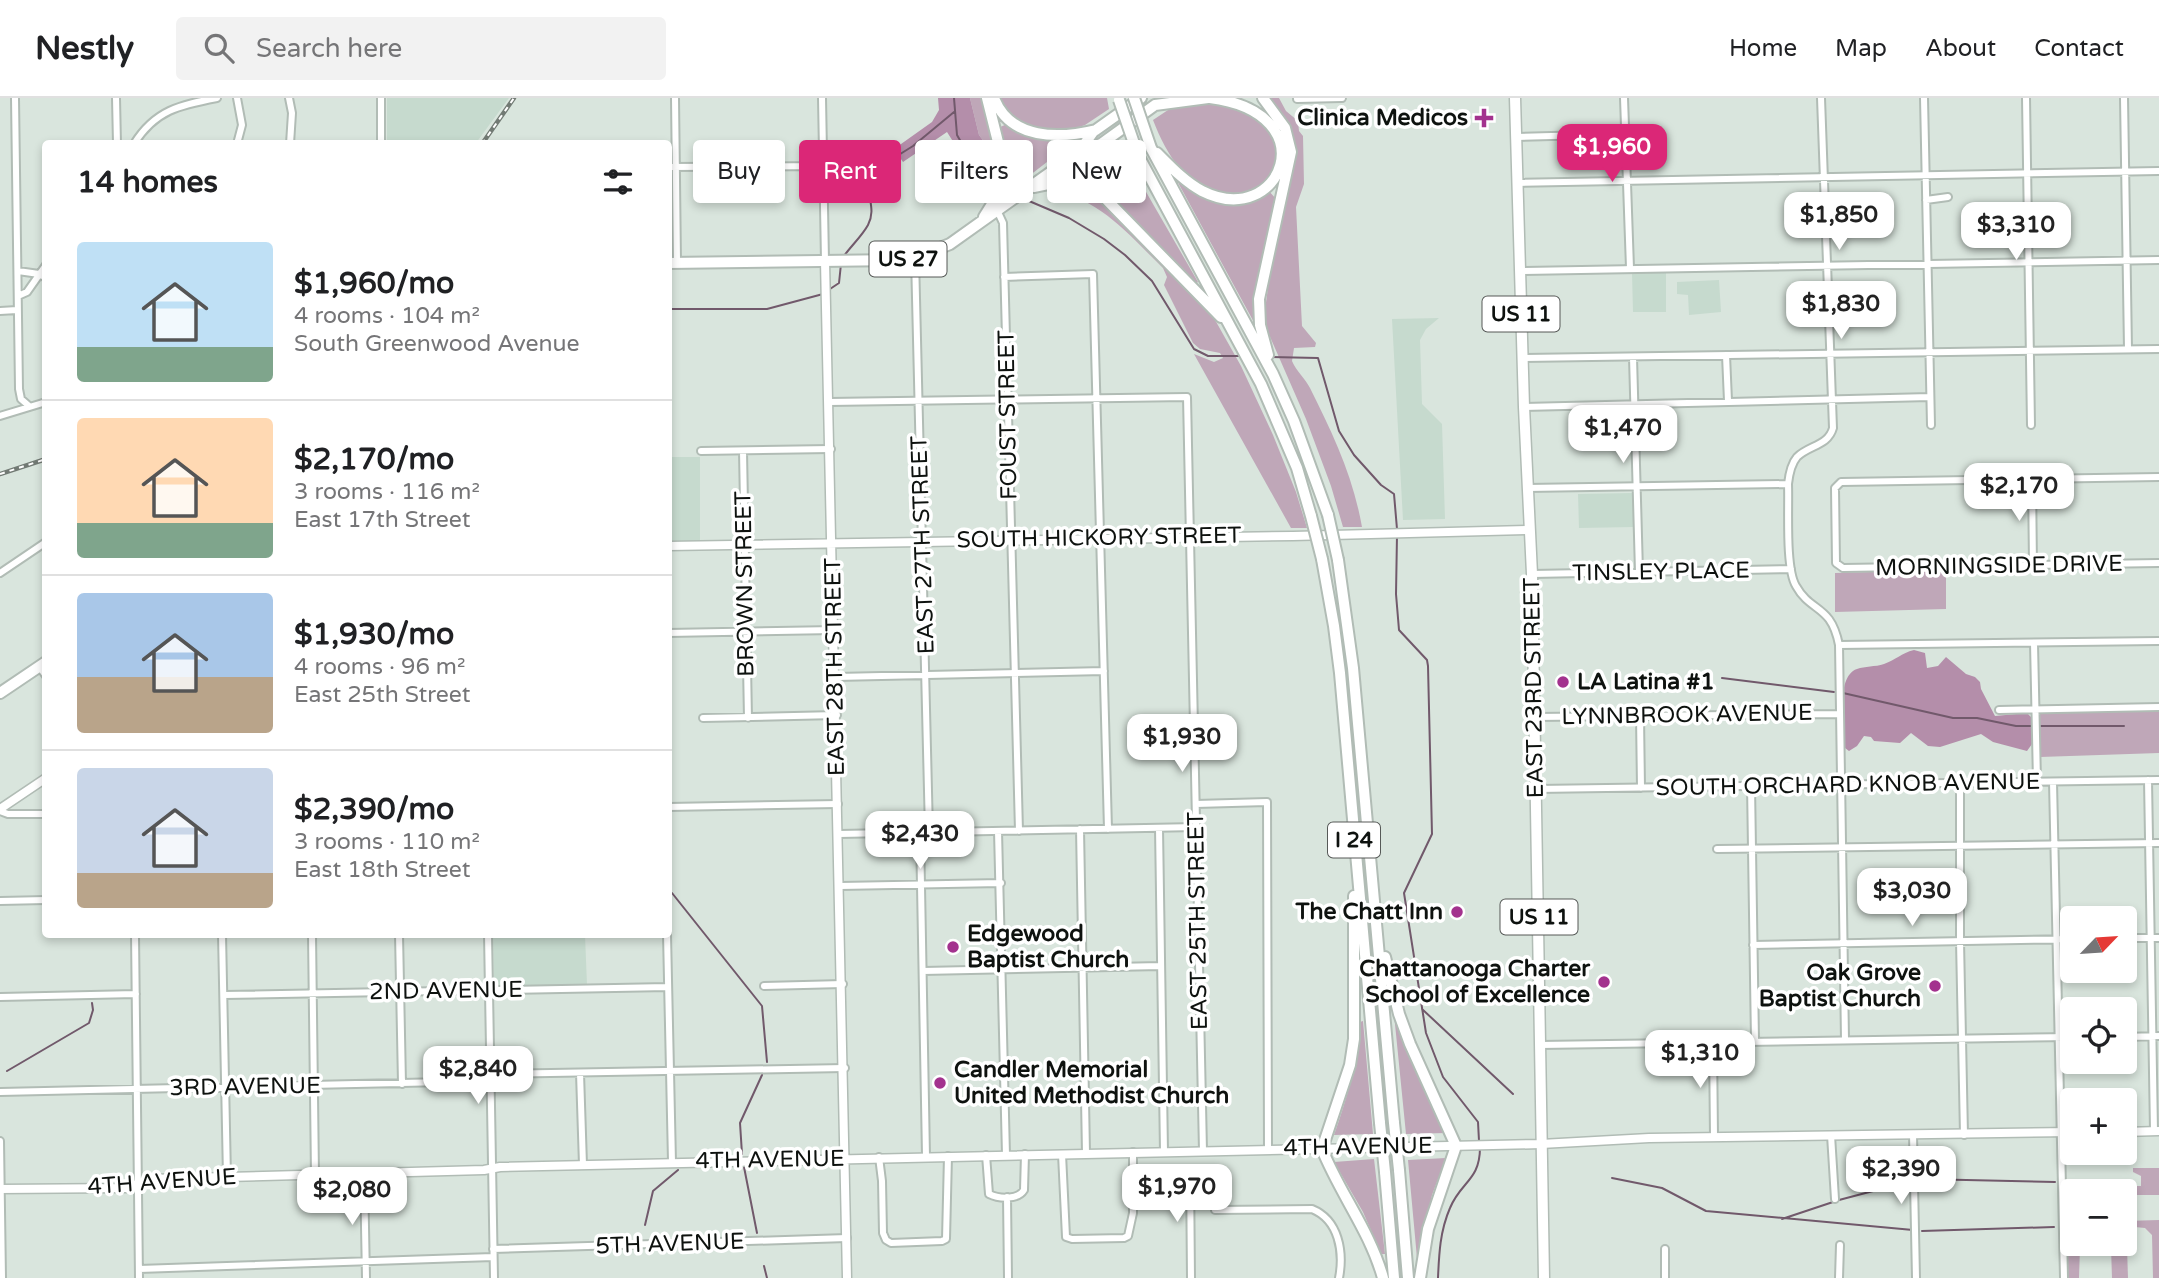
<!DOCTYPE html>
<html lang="en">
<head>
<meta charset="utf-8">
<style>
  body { margin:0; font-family:"Varela Round",sans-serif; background:#f2f2f2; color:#202124; height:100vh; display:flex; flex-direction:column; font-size:26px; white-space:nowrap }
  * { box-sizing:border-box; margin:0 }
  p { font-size:23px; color:#757577 }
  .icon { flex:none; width:38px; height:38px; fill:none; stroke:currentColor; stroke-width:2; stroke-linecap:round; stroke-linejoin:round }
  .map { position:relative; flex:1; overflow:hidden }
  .details { position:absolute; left:42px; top:42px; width:630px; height:798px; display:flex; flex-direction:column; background:#fff; border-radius:7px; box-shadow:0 4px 10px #0003 }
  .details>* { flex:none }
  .top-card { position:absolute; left:693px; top:42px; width:665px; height:63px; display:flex; gap:14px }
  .needle { width:46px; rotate:65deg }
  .controls { position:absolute; left:2060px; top:808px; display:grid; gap:14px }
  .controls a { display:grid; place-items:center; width:77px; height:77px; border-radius:7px; background:#fff; box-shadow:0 4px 10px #0003; font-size:35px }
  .price { position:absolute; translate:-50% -60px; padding:0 16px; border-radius:14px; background:#fff; color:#222; font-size:23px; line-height:46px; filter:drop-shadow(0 2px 4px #0008) }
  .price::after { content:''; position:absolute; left:50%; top:42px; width:21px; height:16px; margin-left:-10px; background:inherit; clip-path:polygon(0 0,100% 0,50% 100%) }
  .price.active { background:#db2777; color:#fff }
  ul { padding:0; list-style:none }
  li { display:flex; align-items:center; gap:21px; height:175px; padding:0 35px }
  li+li { border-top:2px solid #e0e0e0 }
  li span { display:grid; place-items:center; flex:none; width:196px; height:140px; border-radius:7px; color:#555 }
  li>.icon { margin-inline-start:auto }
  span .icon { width:84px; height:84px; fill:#fffc; stroke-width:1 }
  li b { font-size:30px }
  h2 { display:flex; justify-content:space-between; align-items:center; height:84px; padding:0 35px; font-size:30px }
  .tag { padding:0 24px; border-radius:7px; background:#fff; box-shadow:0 4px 10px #0003; font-size:24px; line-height:63px }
  .tag.active { background:#db2777; color:#fff }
  header { display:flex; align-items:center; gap:42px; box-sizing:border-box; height:98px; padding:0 35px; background:#fff; border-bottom:2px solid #e0e0e0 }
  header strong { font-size:33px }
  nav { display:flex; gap:38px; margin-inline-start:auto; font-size:24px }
  .search { width:490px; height:63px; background:#f2f2f2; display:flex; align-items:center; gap:18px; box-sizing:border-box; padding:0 24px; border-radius:7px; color:#757577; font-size:26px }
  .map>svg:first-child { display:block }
  .built { fill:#c6dace }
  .green { fill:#bfa7b8 }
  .forest { fill:#b48eaa }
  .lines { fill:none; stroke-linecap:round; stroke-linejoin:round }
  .stream { stroke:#71596b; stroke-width:2 }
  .street-casing { stroke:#b1bcb5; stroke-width:10 }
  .secondary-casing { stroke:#b1bcb5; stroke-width:11 }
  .primary-casing { stroke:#b1bcb5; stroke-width:13 }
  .highway-casing { stroke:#b1bcb5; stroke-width:14 }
  .street { stroke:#fff; stroke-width:6 }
  .secondary { stroke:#fff; stroke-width:8 }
  .primary { stroke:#fff; stroke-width:10 }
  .highway { stroke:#fff; stroke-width:10 }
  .rail-casing { stroke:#727a74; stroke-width:4.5 }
  .rail { stroke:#fff; stroke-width:2; stroke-dasharray:5; stroke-linecap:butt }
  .highway-bridge-casing { stroke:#b1bcb5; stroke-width:14; stroke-linecap:butt }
  .highway-bridge { stroke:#fff; stroke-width:10 }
  .poi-dot { fill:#a3328e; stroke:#fff; stroke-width:2.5 }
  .labels { text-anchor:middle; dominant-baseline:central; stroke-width:7; stroke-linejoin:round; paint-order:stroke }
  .shield { fill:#fff; stroke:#565957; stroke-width:2 }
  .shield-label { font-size:21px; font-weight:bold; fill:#0e120f }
  .poi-label { font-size:23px; font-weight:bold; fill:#0e120f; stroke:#fff; text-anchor:end }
  .street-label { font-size:23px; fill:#0e120f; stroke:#fff }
</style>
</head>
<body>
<header>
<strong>Nestly</strong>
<div class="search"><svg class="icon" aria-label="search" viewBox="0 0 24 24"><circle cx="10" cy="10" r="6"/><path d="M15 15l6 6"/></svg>Search here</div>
<nav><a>Home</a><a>Map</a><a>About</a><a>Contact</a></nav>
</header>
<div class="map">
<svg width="2159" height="1180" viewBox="0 0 2159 1180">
  <rect width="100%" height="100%" fill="#d9e5dd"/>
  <path class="built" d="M 387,0 L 509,0 L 476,45 L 387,46 Z
    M 1666,174 L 1666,214 L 1633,214 L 1632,175 Z
    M 1719,182 L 1721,214 L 1689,217 L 1688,197 L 1677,196 L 1677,184 Z
    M 1439,220 L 1426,231 L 1420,242 L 1422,306 L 1442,326 L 1445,421 L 1403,422 L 1392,221 Z
    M 669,359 L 700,359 L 700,443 L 669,443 Z
    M 1633,395 L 1634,429 L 1579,430 L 1578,396 Z
    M 493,837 L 585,837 L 587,887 L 494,887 Z"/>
  <path class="green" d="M 970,0 L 982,0 L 998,62 L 979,37 Z
    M 998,0 L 1107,0 L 1109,11 L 1085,27 L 1068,33 L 1037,33 L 1008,17 Z
    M 1268,0 L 1279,0 L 1286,13 L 1298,23 L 1299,33 L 1303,38 L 1304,86 L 1296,109 L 1302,228 L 1316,245 L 1315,249 L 1294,250 L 1292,263 C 1296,273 1305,280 1310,290 C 1333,336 1353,378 1362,429 L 1343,429 L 1331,388 L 1306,321 L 1267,232 L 1265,212 L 1269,182 L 1287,102 L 1295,50 L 1287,26 Z
    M 1191,5 C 1205,5 1219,5 1234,9 C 1256,15 1284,43 1276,68 C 1271,82 1257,91 1244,94 C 1195,105 1168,61 1153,22 L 1168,12 Z
    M 1007,26 L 1078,40 L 998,102 L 1004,90 L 998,30 Z
    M 1121,44 L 1138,80 L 1198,184 L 1194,187 L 1092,83 L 1070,79 Z
    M 1175,79 L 1210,100 L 1268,92 L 1277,102 L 1256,228 Z
    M 1053,87 L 1080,88 L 1102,103 L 1210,213 L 1241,268 L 1273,337 L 1296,394 L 1307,430 L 1291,430 L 1194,256 L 1214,264 L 1223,260 L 1220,255 L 1200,251 L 1193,245 L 1164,187 L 1167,179 L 1163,170 C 1132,140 1100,100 1054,94 Z
    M 1946,472 L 1946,511 L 1835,514 L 1835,475 Z
    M 2159,613 L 2159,655 L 2040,659 L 2040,615 Z
    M 1393,906 L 1446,1035 L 1406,1036 Z
    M 1363,923 L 1373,1036 L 1334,1037 C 1347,1000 1358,964 1360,924 Z
    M 1446,1060 L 1432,1097 L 1418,1171 L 1408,1062 Z
    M 1374,1061 L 1385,1156 L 1381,1156 L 1363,1114 L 1334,1064 Z
    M 2133,1070 L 2159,1070 L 2159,1097 L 2135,1097 L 2137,1088 L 2141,1088 L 2141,1078 L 2133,1074 Z
    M 2159,1122 L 2159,1180 L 2153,1180 L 2152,1137 L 2145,1130 L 2125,1128 L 2125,1123 Z
    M 2072,1136 L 2072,1146 L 2083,1146 L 2080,1149 L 2079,1180 L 2066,1180 L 2066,1137 Z
    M 2111,1149 L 2127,1149 L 2128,1180 L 2112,1180 Z"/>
  <path class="forest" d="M 938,0 L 970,0 L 979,37 L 998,62 L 1000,75 L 980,86 L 947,34 L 903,64 L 894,51 L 932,24 L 939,12 Z
    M 1914,552 L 1925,555 L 1927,570 L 1938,568 L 1946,559 L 1966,576 L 1975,579 L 1980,584 L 1981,591 L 1995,618 L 2027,615 L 2032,620 L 2032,646 L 2027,653 L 1993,644 L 1981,636 L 1940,649 L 1928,648 L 1911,635 L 1900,645 L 1874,643 L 1871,639 L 1864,638 L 1857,648 L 1849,653 L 1845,650 C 1844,632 1835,578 1857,571 C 1865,568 1875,569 1884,566 C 1896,562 1901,555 1914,552 Z"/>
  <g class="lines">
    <path class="stream" d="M 954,0 L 957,37 L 977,72 L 997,89
      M 897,58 L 913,48 L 954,14
      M 1022,100 L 1069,120 L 1104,141 L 1125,157 L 1152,183 L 1194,251 L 1208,258 L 1241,258
      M 844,158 C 851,148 862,138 868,127 C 881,102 850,87 892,61
      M 830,191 L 839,185 L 841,166
      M 668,211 L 767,211 L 823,196
      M 1271,259 L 1318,260 L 1339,333 L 1354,357 L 1381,387 L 1394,396 L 1397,431
      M 1397,437 L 1396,496 L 1399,532 L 1427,562 L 1428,568 L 1432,736 L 1404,795 L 1426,935 L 1443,979 L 1478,1024 L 1479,1043
      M 1722,580 L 1834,594
      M 1843,595 L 1953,620 L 1977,620 L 2016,628 L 2031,628
      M 2041,628 L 2124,628
      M 672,795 L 762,908 L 767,964
      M 1422,911 L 1513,996
      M 7,973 L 89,925 L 93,912 L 92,905
      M 742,1056 L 740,1025 L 762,977
      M 744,1069 L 757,1135
      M 1612,1080 L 1662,1090 L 1706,1113 L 1913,1132
      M 1921,1081 L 2055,1084
      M 1839,1102 L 1911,1083
      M 1782,1121 L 1833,1104
      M 645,1127 L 653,1093 L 678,1072
      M 1922,1133 L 2054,1129
      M 764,1168 L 767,1180
      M 1438,1180 C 1439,1156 1440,1133 1450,1110 C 1461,1083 1480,1083 1480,1049"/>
    <g class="street-casing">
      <path id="street" d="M 15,0 L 19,291 L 21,301 L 29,308
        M 116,0 L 117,46
        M 237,0 L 242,27 L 237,46
        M 289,0 L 292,15 L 290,46
        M 675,0 L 677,164
        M 822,0 L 825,163
        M 1624,0 L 1630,170
        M 1821,0 L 1833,330 C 1828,348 1809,347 1797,359 C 1791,366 1789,377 1788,386 C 1789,409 1785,470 1796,488 C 1811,515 1831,506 1839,547 L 1845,942
        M 1924,0 L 1931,327
        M 2026,0 L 2031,327
        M 2124,0 L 2128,251
        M 1297,1 L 1342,0
        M 1515,39 L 1625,36
        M 134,46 C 155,12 180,7 217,0
        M 381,46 L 381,0
        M 668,69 L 824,68
        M 1517,85 L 2159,73
        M 1926,102 L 1948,99
        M 997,112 L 1003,125 L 1019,733
        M 915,159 L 929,734
        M 18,173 L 39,176 L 46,180
        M 1519,173 L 2159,162
        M 1004,179 L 1093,176 L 1108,731
        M 18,198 L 27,194 L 46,167
        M 0,213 L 17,212
        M 1726,257 L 1728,303
        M 1633,259 L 1639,474
        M 1523,260 L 2159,251
        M 829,304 L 1187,299 L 1203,1053
        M 1524,309 L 1930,299
        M 0,318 L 46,304
        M 701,353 L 831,351
        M 743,353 L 748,620
        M 2159,379 L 1841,384 L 1835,390 L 1836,465 L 1843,470 L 2159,465
        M 2032,382 L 2033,467
        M 1527,390 L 1788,386
        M 0,475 L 46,444
        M 1532,476 L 1791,471
        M 668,535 L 835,532
        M 2034,545 L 2037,684
        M 1839,547 L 2159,543
        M 39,568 L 46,578
        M 836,579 L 1104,573
        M 1999,612 L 2159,609
        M 1640,618 L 1641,690
        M 1535,619 L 1839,616
        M 703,620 L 837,617
        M 2148,682 L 2154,1033
        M 2053,684 L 2064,1180
        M 1960,685 L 1960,843 L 1964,1037
        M 1751,687 L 1755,943
        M 1537,691 L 2159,682
        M 1196,706 L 1267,704 L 1268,1051
        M 668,709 L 838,706
        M 0,713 L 8,716 L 46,716
        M 1159,730 L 1164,1054
        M 1080,731 L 1086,1055
        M 998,733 L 1006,1057
        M 920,734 L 926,1058
        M 839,736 L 1197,729
        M 1717,751 L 2159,745
        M 840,788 L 1001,785
        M 0,803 L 46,802
        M 135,836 L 139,1180
        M 222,836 L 227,1079
        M 312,836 L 315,1077
        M 399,836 L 402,986
        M 488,836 L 494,1180
        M 667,836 L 672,1064
        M 2124,840 L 2159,840
        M 1753,847 L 2072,841
        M 923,873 L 1161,868
        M 764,888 L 843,886
        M 224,897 L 668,889
        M 0,899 L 136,896
        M 2124,939 L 2159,938
        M 1713,945 L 1714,1039
        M 1540,947 L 2072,939
        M 580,975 L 583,1067
        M 491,976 L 845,970
        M 0,994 L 491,983
        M 1913,1036 L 1916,1180
        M 1831,1037 L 1835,1101
        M 0,1043 L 2,1180
        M 1062,1056 L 1066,1139 L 1072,1141 L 1124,1140 L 1128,1138 L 1133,1115 L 1133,1054
        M 986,1057 L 989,1096 C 999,1101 1018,1102 1024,1092 L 1025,1056
        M 879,1059 L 882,1083 L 883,1135 L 886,1142 L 891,1145 L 942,1143 L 946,1141 L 948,1058
        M 1190,1071 L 1191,1180
        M 364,1077 L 366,1180
        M 1007,1099 L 1008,1180
        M 1215,1112 L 1312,1111 C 1339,1122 1344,1154 1339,1180
        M 493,1151 L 847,1140
        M 1665,1151 L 1665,1180
        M 139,1171 L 493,1159
        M 1839,1180 L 1840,1147"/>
    </g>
    <g class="secondary-casing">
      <path id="secondary" d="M 825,163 L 847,1180
        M 668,448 L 1293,438 L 1529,432
        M 0,711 L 46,680
        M 2124,1034 L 2159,1033
        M 0,1091 L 127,1090 L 150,1081 L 484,1072 L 500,1069 L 1541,1046 L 1649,1040 L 2072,1034"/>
    </g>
    <g class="primary-casing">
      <path id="primary" d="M 1515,0 L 1524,309 L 1532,476 L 1544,1180"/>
    </g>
    <g class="highway-casing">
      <path id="highway" d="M 994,0 C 1010,42 1059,41 1096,32
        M 1263,0 L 1285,30 L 1291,54 L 1259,201 L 1260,227 L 1268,257
        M 1151,50 L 1273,276 L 1294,323 L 1328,417
        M 1079,54 L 1093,34 L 1141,0
        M 1157,55 C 1171,69 1185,84 1202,93 C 1281,133 1329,15 1210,0
        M 1138,57 L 1261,286 L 1297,370 L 1311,418
        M 1034,89 C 1062,83 1078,79 1102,97 L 1221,219
        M 984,119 L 999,95 L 1005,72 L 987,0
        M 668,165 L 899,162 L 925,156 L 950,146 L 1079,54 L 1101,46 L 1155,7 L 1208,0
        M 1322,461 L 1334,528 L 1340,575 L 1380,1025
        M 1338,462 L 1353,570 L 1394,1025
        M 0,595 L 46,564
        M 1354,798 L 1354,941 L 1350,967 L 1322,1051 C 1340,1096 1370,1133 1383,1180
        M 1385,859 L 1399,916 L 1410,946 L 1456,1048 L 1428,1131 L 1420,1180
        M 1399,1072 L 1408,1180
        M 1385,1074 L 1394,1180"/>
    </g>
    <use href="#street" class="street"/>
    <use href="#secondary" class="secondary"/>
    <use href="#primary" class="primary"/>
    <use href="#highway" class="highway"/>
    <g class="rail-casing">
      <path id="rail" d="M 482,46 L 514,0
        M 0,376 L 46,361"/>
    </g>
    <use href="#rail" class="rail"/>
    <g class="highway-bridge-casing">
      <path id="highway-bridge" d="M 1134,0 L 1151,50
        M 1119,2 L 1138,57
        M 1328,417 L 1338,462
        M 1311,418 L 1322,461
        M 1380,1025 L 1385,1074
        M 1394,1025 L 1399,1072"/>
    </g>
    <use href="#highway-bridge" class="highway-bridge"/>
  </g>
  <g class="poi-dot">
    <path d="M1480.5 9.5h7v7h7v7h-7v7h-7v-7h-7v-7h7z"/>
    <circle cx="1563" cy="584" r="7"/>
    <circle cx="1457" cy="814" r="7"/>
    <circle cx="953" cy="849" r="7"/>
    <circle cx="1604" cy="884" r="7"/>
    <circle cx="1935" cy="888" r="7"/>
    <circle cx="940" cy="985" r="7"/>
  </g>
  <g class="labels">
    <g class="shield">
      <rect x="869.5" y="143.5" width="77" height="35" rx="5"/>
      <rect x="1482.5" y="198.5" width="77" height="35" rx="5"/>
      <rect x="1328" y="724.5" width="52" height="35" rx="5"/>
      <rect x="1500.5" y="801.5" width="77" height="35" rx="5"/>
    </g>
    <g class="shield-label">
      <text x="908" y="161">US 27</text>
      <text x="1521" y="216">US 11</text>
      <text x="1354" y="742">I 24</text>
      <text x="1539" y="819">US 11</text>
    </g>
    <g class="poi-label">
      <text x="1468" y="20">Clinica Medicos</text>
      <text x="1577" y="584" text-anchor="start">LA Latina #1</text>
      <text x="1443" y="814">The Chatt Inn</text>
      <text x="967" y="836" text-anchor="start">Edgewood<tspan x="967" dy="26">Baptist Church</tspan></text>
      <text x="1590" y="871">Chattanooga Charter<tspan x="1590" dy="26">School of Excellence</tspan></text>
      <text x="1921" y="875">Oak Grove<tspan x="1921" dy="26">Baptist Church</tspan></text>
      <text x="954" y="972" text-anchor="start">Candler Memorial<tspan x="954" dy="26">United Methodist Church</tspan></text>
    </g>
    <g class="street-label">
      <text transform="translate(1008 317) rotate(-91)">FOUST STREET</text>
      <text transform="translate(1099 440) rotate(-1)">SOUTH HICKORY STREET</text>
      <text transform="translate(923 447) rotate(-92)">EAST 27TH STREET</text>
      <text transform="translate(1999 468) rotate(-1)">MORNINGSIDE DRIVE</text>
      <text transform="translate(1661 474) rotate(-1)">TINSLEY PLACE</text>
      <text transform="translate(745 486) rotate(-91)">BROWN STREET</text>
      <text transform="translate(835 569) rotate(-91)">EAST 28TH STREET</text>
      <text transform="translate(1534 590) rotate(-91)">EAST 23RD STREET</text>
      <text transform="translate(1687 617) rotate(-1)">LYNNBROOK AVENUE</text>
      <text transform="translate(1848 687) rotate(-1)">SOUTH ORCHARD KNOB AVENUE</text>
      <text transform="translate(1198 823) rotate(-91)">EAST 25TH STREET</text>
      <text transform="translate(446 893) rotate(-1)">2ND AVENUE</text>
      <text transform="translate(245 989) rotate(-1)">3RD AVENUE</text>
      <text transform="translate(1358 1049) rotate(-1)">4TH AVENUE</text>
      <text transform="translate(770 1062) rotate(-1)">4TH AVENUE</text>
      <text transform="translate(162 1084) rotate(-4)">4TH AVENUE</text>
      <text transform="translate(670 1146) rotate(-2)">5TH AVENUE</text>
    </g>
  </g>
</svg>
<div class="controls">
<a><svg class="needle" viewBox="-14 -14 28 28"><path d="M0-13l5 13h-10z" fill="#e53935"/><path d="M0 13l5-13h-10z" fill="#757577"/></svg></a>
<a><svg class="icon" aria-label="locate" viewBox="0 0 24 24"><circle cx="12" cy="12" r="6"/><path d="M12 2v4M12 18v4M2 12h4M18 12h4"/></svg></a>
<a>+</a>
<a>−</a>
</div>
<b class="price active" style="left:1612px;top:86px">$1,960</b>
<b class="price" style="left:1839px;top:154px">$1,850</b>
<b class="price" style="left:2016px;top:164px">$3,310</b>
<b class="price" style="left:1841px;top:243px">$1,830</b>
<b class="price" style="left:1623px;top:367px">$1,470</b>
<b class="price" style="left:2019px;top:425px">$2,170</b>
<b class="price" style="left:1182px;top:676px">$1,930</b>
<b class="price" style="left:920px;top:773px">$2,430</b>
<b class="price" style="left:1912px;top:830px">$3,030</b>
<b class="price" style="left:1700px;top:992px">$1,310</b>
<b class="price" style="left:478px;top:1008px">$2,840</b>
<b class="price" style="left:1901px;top:1108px">$2,390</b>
<b class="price" style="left:1177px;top:1126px">$1,970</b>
<b class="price" style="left:352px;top:1129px">$2,080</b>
<div class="top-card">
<a class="tag">Buy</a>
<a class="tag active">Rent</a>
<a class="tag">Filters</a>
<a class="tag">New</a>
</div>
<section class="details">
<h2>14 homes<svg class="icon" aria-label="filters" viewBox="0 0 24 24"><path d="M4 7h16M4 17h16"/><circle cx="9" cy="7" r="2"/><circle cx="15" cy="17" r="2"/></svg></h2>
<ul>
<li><span style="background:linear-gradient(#bfe0f5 75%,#7fa58c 0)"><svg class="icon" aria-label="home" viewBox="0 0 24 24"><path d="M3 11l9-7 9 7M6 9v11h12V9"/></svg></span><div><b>$1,960/mo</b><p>4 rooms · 104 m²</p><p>South Greenwood Avenue</p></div></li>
<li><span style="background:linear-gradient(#ffd9b3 75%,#7fa58c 0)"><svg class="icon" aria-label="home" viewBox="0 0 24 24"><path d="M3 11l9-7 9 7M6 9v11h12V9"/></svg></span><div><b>$2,170/mo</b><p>3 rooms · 116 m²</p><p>East 17th Street</p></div></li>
<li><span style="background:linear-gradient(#a9c7e8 60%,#b9a48a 0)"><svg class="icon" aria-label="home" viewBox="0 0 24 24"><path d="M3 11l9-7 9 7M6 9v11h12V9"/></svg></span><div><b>$1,930/mo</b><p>4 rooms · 96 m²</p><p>East 25th Street</p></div></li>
<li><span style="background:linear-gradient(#c9d6e8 75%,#b9a48a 0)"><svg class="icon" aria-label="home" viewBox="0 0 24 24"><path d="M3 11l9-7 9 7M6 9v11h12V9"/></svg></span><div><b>$2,390/mo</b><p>3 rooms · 110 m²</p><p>East 18th Street</p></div></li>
</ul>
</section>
</div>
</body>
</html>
